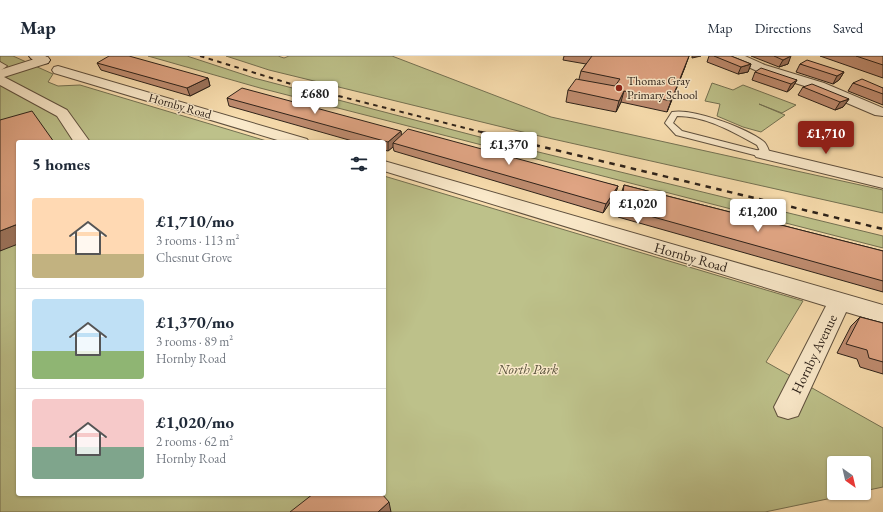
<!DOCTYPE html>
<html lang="en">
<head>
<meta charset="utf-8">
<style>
  body { margin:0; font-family:"EB Garamond",serif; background:#f6f6f7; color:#1f2937; height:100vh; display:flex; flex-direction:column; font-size:15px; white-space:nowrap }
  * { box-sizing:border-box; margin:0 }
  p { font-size:13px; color:#747a83 }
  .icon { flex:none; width:22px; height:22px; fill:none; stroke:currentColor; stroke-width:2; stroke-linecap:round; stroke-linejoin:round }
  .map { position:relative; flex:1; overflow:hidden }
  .side { position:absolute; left:16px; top:84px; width:370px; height:356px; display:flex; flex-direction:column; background:#fff; border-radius:4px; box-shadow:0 1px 3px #0004 }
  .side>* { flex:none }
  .needle { width:26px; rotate:146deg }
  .tools { position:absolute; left:827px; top:400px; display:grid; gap:8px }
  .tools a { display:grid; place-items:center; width:44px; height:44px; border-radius:4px; background:#fff; box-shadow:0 1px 3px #0004; font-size:20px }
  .price { position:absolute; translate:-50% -34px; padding:0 9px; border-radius:4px; background:#fff; color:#222; font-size:13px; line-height:26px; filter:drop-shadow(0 1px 2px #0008) }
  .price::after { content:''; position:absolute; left:50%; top:24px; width:12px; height:9px; margin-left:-6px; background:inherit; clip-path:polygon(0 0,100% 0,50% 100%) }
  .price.on { background:#8f2418; color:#fff }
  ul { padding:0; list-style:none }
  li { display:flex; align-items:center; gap:12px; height:100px; padding:0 16px }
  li+li { border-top:1px solid #e0e1e3 }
  li span { display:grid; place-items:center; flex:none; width:112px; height:80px; border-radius:4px; color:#555 }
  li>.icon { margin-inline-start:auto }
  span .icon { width:48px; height:48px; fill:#fffc; stroke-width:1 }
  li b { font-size:17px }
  h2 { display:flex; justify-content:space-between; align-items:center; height:48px; padding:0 16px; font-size:17px }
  header { display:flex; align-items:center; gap:24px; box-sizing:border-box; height:56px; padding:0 20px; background:#fff; border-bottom:1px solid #e0e1e3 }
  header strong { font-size:19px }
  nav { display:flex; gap:22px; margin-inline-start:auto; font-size:14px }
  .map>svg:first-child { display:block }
  .green { fill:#bdc18a; stroke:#747152 }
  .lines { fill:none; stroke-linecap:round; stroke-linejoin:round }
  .lane-casing { stroke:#5f503e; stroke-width:2 }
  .street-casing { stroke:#5f503e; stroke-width:2 }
  .secondary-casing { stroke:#2c2119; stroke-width:2 }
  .lane { fill:#fae9ca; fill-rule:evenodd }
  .street { fill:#fae9ca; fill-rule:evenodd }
  .secondary { fill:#fae9ca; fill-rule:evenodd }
  .rail-far1 { stroke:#2c2119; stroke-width:2; stroke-dasharray:4.5 4.5; stroke-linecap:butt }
  .rail { stroke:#2c2119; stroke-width:2.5; stroke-dasharray:5.5 5.5; stroke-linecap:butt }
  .wall { fill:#c08d71; stroke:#2c2119 }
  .shaded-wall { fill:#9c735c; stroke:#2c2119 }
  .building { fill:#dfa483; stroke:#2c2119 }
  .poi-dot { fill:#8f2418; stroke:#fae9ca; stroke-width:1.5 }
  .labels { text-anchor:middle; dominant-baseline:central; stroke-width:3; stroke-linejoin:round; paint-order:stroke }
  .far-poi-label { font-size:12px; fill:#2c2119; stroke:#fae9ca; text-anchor:start }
  .far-street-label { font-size:12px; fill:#2c2119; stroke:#fae9ca }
  .street-label { font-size:14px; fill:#2c2119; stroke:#fae9ca }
  .park-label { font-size:14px; font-style:italic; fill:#58513b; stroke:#fae9ca }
</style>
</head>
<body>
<header>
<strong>Map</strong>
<nav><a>Map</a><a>Directions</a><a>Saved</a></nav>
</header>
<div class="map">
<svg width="883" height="456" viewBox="0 0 883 456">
  <rect width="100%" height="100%" fill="#f8ddae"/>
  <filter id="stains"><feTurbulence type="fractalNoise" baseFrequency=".005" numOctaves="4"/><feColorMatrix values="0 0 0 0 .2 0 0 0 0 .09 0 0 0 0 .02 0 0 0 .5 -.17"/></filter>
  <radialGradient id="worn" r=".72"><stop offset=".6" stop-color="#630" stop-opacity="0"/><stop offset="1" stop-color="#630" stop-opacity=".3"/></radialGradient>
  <path class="green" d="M 0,0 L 13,0 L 53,18 L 48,26 L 58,30 L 80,29 L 270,86 L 18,86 L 18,438 L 330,438 L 308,456 L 0,456 Z
    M 148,0 L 187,0 L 254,22 L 522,92 L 883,180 L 883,192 L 260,32 Z
    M 226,0 L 278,0 L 284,2 L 289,0 L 392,0 L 551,61 L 883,134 L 883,157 L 535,79 L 269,14 Z
    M 712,27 L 733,34 L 743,29 L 796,49 L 782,57 L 759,48 L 785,59 L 761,76 L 743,71 L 717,60 L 720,48 L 705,45 Z
    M 384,120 L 803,245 L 766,306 L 883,372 L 883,431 L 864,435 L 864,407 L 834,407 L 834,437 L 856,437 L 765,456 L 391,456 L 376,438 L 384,438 Z"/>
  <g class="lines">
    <g class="lane-casing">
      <path id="lane" d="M 0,6 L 7,10 L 0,15 Z
        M 672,56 C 693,52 746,72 763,85 C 766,87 768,92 769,95 L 765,100 L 762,101 L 676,79 L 665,67 ZM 677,60 C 706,60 733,76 757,89 L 760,95 L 682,75 L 673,67 Z"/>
    </g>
    <g class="street-casing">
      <path id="street" d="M 44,0 L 48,1 L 50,4 L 48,7 L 4,21 L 67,54 L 90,86 L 74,86 L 57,60 L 0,29 L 0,14 Z
        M 729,0 L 745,0 L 765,9 L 824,27 L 883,52 L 883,60 L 875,59 L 814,33 L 757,15 L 731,3 Z
        M 58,10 L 307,83 L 309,86 L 284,86 L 54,17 L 52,14 L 54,11 Z
        M 762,93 L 883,122 L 883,132 L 756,101 L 754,98 L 756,95 Z
        M 384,105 L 883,249 L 883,267 L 846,256 L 798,360 L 788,363 L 778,360 L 774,351 L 826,250 L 384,115 Z"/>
    </g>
    <g class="secondary-casing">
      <path id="secondary" d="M 29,0 L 45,0 L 50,4 L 48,7 C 42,8 33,6 29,0 Z"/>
    </g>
    <use href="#lane" class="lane"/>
    <use href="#street" class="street"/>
    <use href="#secondary" class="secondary"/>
    <path class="rail-far1" d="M 200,0 L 291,28 L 485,77"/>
    <path class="rail" d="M 481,76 L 883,173"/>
  </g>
  <path class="wall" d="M 564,0 L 687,0 L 685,11 L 667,56 L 621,46 L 616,56 L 566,46 L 568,34 L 579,23 L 581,15 L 586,8 L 563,4 Z
    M 709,0 L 731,0 L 751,8 L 748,16 L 738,18 L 707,6 Z
    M 751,0 L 790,0 L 788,8 L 779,11 Z
    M 820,0 L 883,0 L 883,22 Z
    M 97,7 L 208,22 L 210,30 L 190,40 L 101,14 Z
    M 800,8 L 844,16 L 839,24 L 833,28 L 796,16 Z
    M 755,16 L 797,24 L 792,32 L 787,36 L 752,24 Z
    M 853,27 L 883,32 L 883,49 L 848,35 Z
    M 803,31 L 849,43 L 843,51 L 835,54 L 798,39 Z
    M 227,42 L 401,75 L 401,79 L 618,130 L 615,139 L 603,157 L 394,95 L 393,91 L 388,95 L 384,94 L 384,86 L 356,86 L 229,50 Z
    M 624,129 L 883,195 L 883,236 L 618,161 L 621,138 Z
    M 860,261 L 883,267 L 883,318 L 860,311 L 857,303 L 837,297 L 851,270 Z"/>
  <path class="shaded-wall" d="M 689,0 L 685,11 L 667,56 L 671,45 Z
    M 692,0 L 701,0 L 692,2 Z
    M 791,0 L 788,8 L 779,11 L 783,4 Z
    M 751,8 L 748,16 L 738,18 L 741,11 Z
    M 844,16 L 839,24 L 833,28 L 837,20 Z
    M 208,22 L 210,30 L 190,40 L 187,32 Z
    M 797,24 L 792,32 L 787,36 L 791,28 Z
    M 624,35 L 621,46 L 616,56 L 619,45 Z
    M 849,43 L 843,51 L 835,54 L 840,46 Z
    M 401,75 L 402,84 L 393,87 L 393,91 L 388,95 L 388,86 Z
    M 618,130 L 615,139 L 603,157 L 606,148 Z
    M 18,168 L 18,188 L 0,195 L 0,175 Z
    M 389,446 L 391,456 L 378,456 Z"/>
  <path class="building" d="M 109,0 L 129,0 L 208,22 L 187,32 L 97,7 Z
    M 592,0 L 689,0 L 671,45 L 624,35 L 619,45 L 568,34 L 576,23 L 615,30 L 620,23 L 581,15 Z
    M 714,0 L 731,0 L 751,8 L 741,11 Z
    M 774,0 L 791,0 L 783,4 Z
    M 856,0 L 883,0 L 883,9 Z
    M 807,4 L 844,16 L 837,20 L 800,8 Z
    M 761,12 L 797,24 L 791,28 L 755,16 Z
    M 862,23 L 883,32 L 883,38 L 853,27 Z
    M 812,28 L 849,43 L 840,46 L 803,31 Z
    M 242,32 L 401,75 L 388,86 L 227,42 Z
    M 32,55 L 54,86 L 18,86 L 18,168 L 0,175 L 0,64 Z
    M 408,73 L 618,130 L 606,148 L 393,87 Z
    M 624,129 L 883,195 L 883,225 L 621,152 Z
    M 860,261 L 883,267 L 883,306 L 869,302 L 867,294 L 846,288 Z
    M 313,438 L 382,438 L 389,446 L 378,456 L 290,456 Z"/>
  <circle class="poi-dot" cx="619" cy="32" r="4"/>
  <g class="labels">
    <g class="far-poi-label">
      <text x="627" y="25">Thomas Gray<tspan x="627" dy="14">Primary School</tspan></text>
    </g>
    <g class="far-street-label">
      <text transform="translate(180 50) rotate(16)">Hornby Road</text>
    </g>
    <g class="street-label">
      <text transform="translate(691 201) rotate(16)">Hornby Road</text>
      <text transform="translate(814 298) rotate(-64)">Hornby Avenue</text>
    </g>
    <g class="park-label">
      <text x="528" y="313">North Park</text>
    </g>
  </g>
  <rect width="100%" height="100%" filter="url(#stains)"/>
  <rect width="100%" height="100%" fill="url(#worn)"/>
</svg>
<div class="tools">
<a><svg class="needle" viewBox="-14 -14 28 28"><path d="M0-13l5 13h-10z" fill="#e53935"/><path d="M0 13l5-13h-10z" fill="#747a83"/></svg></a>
</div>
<b class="price" style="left:315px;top:59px">£680</b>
<b class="price on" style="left:826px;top:99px">£1,710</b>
<b class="price" style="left:509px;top:110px">£1,370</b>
<b class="price" style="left:638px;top:169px">£1,020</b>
<b class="price" style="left:758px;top:177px">£1,200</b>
<section class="side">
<h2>5 homes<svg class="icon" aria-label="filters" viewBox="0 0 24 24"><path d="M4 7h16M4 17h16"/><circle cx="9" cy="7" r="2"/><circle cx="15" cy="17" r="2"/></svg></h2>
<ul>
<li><span style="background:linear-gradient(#ffd9b3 70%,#c2b280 0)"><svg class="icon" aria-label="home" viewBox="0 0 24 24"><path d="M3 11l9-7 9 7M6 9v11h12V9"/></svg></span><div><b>£1,710/mo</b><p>3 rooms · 113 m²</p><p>Chesnut Grove</p></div></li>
<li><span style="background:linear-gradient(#bfe0f5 65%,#8fb573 0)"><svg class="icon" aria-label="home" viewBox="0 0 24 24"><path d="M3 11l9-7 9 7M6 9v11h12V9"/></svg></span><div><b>£1,370/mo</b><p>3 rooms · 89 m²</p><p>Hornby Road</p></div></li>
<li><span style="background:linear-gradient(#f6c9c9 60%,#7fa58c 0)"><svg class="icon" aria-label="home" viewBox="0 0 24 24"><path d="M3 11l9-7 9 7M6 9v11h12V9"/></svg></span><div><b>£1,020/mo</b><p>2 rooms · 62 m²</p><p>Hornby Road</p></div></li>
</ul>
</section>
</div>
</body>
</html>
